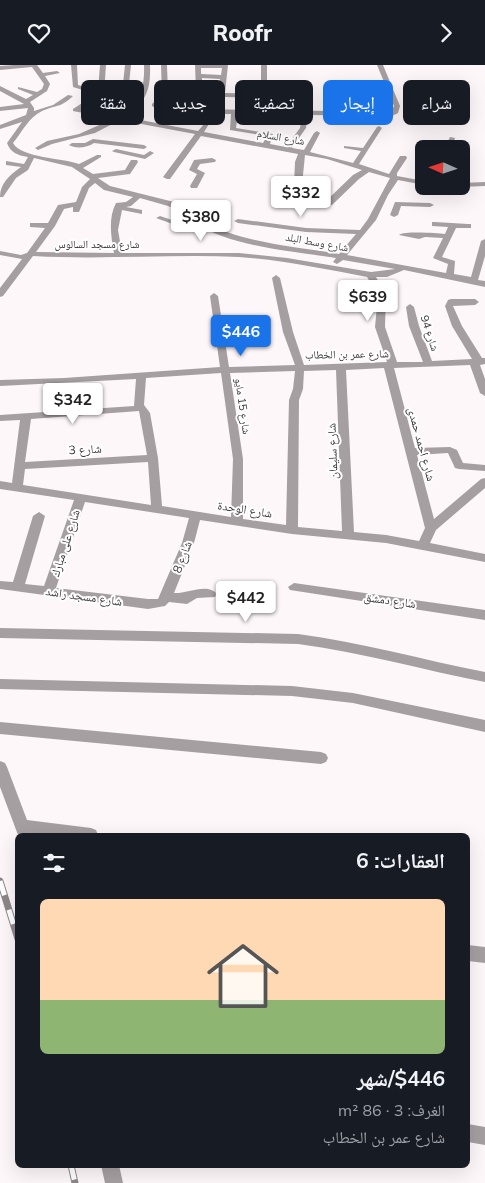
<!DOCTYPE html>
<html lang="ar">
<head>
<meta charset="utf-8">
<style>
  body { margin:0; font-family:Mulish,"Noto Naskh Arabic",sans-serif; background:#20242c; color:#f1f3f6; direction:rtl; height:100vh; display:flex; flex-direction:column; font-size:19px; white-space:nowrap }
  * { box-sizing:border-box; margin:0 }
  p { font-size:16px; color:#9ea1a6 }
  .icon { flex:none; width:28px; height:28px; fill:none; stroke:currentColor; stroke-width:2; stroke-linecap:round; stroke-linejoin:round }
  .map { position:relative; flex:1; overflow:hidden; direction:ltr }
  .sheet { position:absolute; left:15px; top:768px; width:455px; height:335px; display:flex; flex-direction:column; background:#171b24; border-radius:8px; box-shadow:0 5px 20px #0002; direction:rtl }
  .sheet>* { flex:none }
  .guide { position:absolute; left:15px; top:15px; width:455px; height:45px; direction:rtl; display:flex; gap:10px }
  .needle { width:32px; rotate:273deg }
  .buttons { position:absolute; left:415px; top:75px; display:grid; gap:10px }
  .buttons a { display:grid; place-items:center; width:55px; height:55px; border-radius:8px; background:#171b24; box-shadow:0 5px 20px #0002; font-size:25px }
  .price { position:absolute; translate:-50% -42px; padding:0 11px; border-radius:5px; background:#fff; color:#222; font-size:16px; line-height:32px; filter:drop-shadow(0 1px 2px #0008) }
  .price::after { content:''; position:absolute; left:50%; top:30px; width:15px; height:11px; margin-left:-8px; background:inherit; clip-path:polygon(0 0,100% 0,50% 100%) }
  .price.current { background:#1a73e8; color:#fff }
  ul { padding:0; list-style:none }
  li { display:grid; align-content:center; gap:10px; height:265px; padding:0 25px }
  li+li { border-top:1px solid #363941 }
  li span { display:grid; place-items:center; height:155px; border-radius:8px; color:#555 }
  li>.icon { margin-inline-start:auto }
  span .icon { width:90px; height:90px; fill:#fffc; stroke-width:1 }
  li b { font-size:21px }
  h2 { display:flex; justify-content:space-between; align-items:center; height:60px; padding:0 25px; font-size:21px }
  .tag { padding:0 18px; border-radius:8px; background:#171b24; box-shadow:0 5px 20px #0002; font-size:18px; line-height:45px }
  .tag.current { background:#1a73e8; color:#fff }
  header { display:flex; justify-content:space-between; align-items:center; height:65px; padding:0 25px; background:#171b24; font-size:22px; font-weight:800 }
  .map>svg:first-child { display:block }
  .lines { fill:none; stroke-linecap:round; stroke-linejoin:round }
  .street { fill:#a69fa2; fill-rule:evenodd }
  .rail-casing { stroke:#8d878a; stroke-width:7 }
  .rail { stroke:#fff; stroke-width:5; stroke-dasharray:15; stroke-linecap:butt }
  .labels { text-anchor:middle; dominant-baseline:central; stroke-width:4; stroke-linejoin:round; paint-order:stroke }
  .far-street-label { font-size:11px; fill:#3d373a; stroke:#fff }
  .street-label { font-size:12px; fill:#3d373a; stroke:#fff }
</style>
</head>
<body>
<header><svg class="icon" aria-label="forward" viewBox="0 0 24 24"><path d="M9 5l7 7-7 7"/></svg>Roofr<svg class="icon" aria-label="heart" viewBox="0 0 24 24"><path d="M12 20l-8-8c-3-5 5-10 8-4 3-6 11-1 8 4z"/></svg></header>
<div class="map">
<svg width="485" height="1118" viewBox="0 0 485 1118">
  <rect width="100%" height="100%" fill="#fef7fa"/>
  <g class="lines">
    <path class="street" d="M 14,0 L 37,0 L 43,8 L 57,6 L 60,8 L 45,11 L 50,19 L 47,26 L 30,37 L 34,43 L 34,46 L 53,40 L 68,30 L 73,31 C 61,43 55,40 42,46 C 29,52 22,67 13,78 C 21,93 63,93 79,99 L 97,90 L 101,90 L 101,92 L 83,103 L 93,109 L 125,105 L 131,95 L 137,95 L 138,97 L 130,109 L 98,113 L 110,121 L 174,137 L 203,149 L 204,156 C 240,178 297,182 339,189 L 356,169 L 306,167 L 238,158 L 234,156 L 238,154 L 306,163 L 360,165 L 368,154 L 390,113 L 369,107 L 359,114 L 332,140 L 305,136 L 302,136 L 302,132 L 327,135 L 353,110 L 362,105 L 327,94 L 305,90 L 302,120 L 298,122 L 294,120 L 295,97 L 298,89 L 201,71 L 170,114 L 167,114 L 163,112 L 195,69 L 120,55 L 95,68 L 52,79 L 38,85 L 35,83 L 47,76 L 79,69 L 113,54 L 73,46 L 73,44 L 96,29 L 73,22 L 71,0 L 77,0 L 78,20 L 98,26 L 100,0 L 106,0 L 104,29 L 81,44 L 118,51 C 139,37 145,25 144,0 L 150,0 C 151,24 146,38 125,52 L 198,66 L 206,57 L 209,59 L 204,67 L 263,78 L 267,71 L 230,65 L 231,49 L 205,49 L 157,44 L 152,41 L 152,39 L 162,29 L 161,0 L 167,0 L 168,29 L 159,40 L 192,44 L 196,26 L 195,0 L 228,0 L 225,28 L 261,29 L 261,0 L 267,0 L 267,29 L 307,30 L 309,31 L 309,33 L 267,33 L 267,38 L 264,40 L 261,38 L 261,33 L 225,32 L 224,37 L 221,39 L 218,37 L 220,14 L 202,13 L 202,26 L 199,44 L 391,47 L 394,41 L 377,0 L 383,0 L 400,41 L 398,48 L 392,51 L 308,50 L 306,63 L 292,83 L 304,85 L 314,68 L 317,66 L 320,68 L 310,87 L 353,98 L 361,86 L 344,83 L 344,81 L 363,83 L 377,62 L 379,61 L 382,63 L 359,99 L 389,109 L 400,91 L 406,91 L 407,93 L 397,108 L 397,111 L 424,116 L 424,120 L 398,115 L 388,130 L 376,155 L 347,190 L 446,208 L 448,199 L 433,193 L 443,173 L 425,172 L 419,174 L 399,170 C 404,166 436,168 445,169 L 448,162 L 432,161 L 432,157 L 435,157 L 468,159 L 471,159 L 471,163 L 456,163 L 442,192 L 455,196 L 454,209 L 471,212 L 481,176 L 485,174 L 485,191 L 478,215 L 485,216 L 485,222 L 404,205 L 387,212 L 376,212 L 386,230 L 385,262 L 397,297 L 423,297 L 409,261 L 406,242 L 410,239 L 414,242 L 419,261 L 432,296 L 472,294 L 452,261 L 445,241 L 448,235 L 451,234 L 475,234 L 479,237 L 475,240 L 453,241 L 462,261 L 482,293 L 485,293 L 485,299 L 480,300 L 485,314 L 485,331 L 480,328 L 470,300 L 394,303 L 415,383 L 450,382 L 457,385 L 463,398 L 485,400 L 485,406 L 459,404 L 455,403 L 448,388 L 417,390 L 434,454 L 481,414 L 485,413 L 485,423 L 436,465 L 430,478 L 485,489 L 485,497 L 386,478 L 292,469 L 200,455 L 194,478 L 174,528 C 186,529 208,517 217,529 L 215,532 L 197,533 L 187,539 L 169,537 L 165,541 L 148,544 L 0,524 L 0,516 L 13,517 L 33,451 L 39,447 L 45,451 L 25,519 L 44,521 L 74,435 L 0,424 L 0,416 L 12,418 L 20,355 L 0,356 L 0,350 L 134,341 L 136,314 L 0,321 L 0,315 L 64,313 L 220,302 L 210,231 L 214,228 L 218,231 L 229,302 L 295,300 L 283,267 L 272,213 L 276,210 L 280,213 L 293,267 L 304,300 L 387,297 L 375,262 L 378,230 L 367,212 C 325,204 282,195 239,192 C 170,189 102,195 33,191 L 3,231 L 0,232 L 0,223 L 22,194 L 0,190 L 0,186 L 21,190 L 27,188 L 45,163 L 30,162 L 30,158 L 48,158 L 58,140 L 76,137 L 82,122 L 90,114 L 72,102 L 34,93 L 28,105 L 16,113 L 3,132 L 0,132 C 0,118 10,110 21,102 L 6,100 L 6,96 L 24,99 L 28,92 C 17,90 11,88 7,78 L 22,57 L 0,64 L 0,60 L 26,50 L 28,43 L 0,46 L 0,42 L 24,39 L 0,26 L 0,21 L 26,34 L 33,30 L 18,24 L 18,22 L 37,27 L 42,24 L 44,19 L 32,2 L 0,5 L 0,1 ZM 201,3 L 222,3 L 221,10 L 201,9 ZM 238,49 L 302,50 L 300,63 L 286,82 L 270,79 L 273,69 L 236,63 ZM 95,118 L 104,125 L 133,132 L 126,137 L 116,138 C 108,153 111,172 114,188 L 36,187 L 55,161 L 64,144 L 73,142 L 73,147 L 79,147 L 89,123 ZM 140,133 L 168,141 L 196,152 L 178,157 L 160,151 L 156,153 L 178,161 L 197,158 C 226,181 297,187 336,193 L 333,197 L 337,199 L 343,195 L 395,204 L 371,207 L 287,193 L 239,188 L 122,188 L 118,165 L 122,145 L 142,149 L 142,145 L 126,142 L 131,141 ZM 384,303 L 425,463 L 419,476 L 386,470 L 354,467 L 346,305 ZM 336,305 L 342,466 L 298,462 L 299,335 L 303,324 L 304,306 ZM 295,306 L 293,324 L 289,335 L 286,460 L 243,454 L 243,394 L 230,308 ZM 221,308 L 233,394 L 231,452 L 162,441 L 158,393 L 150,348 L 144,340 L 146,313 ZM 139,346 L 147,390 L 25,397 L 31,354 ZM 148,397 L 151,440 L 23,420 L 25,404 ZM 85,437 L 189,453 L 182,478 L 158,534 L 148,534 L 56,523 Z
      M 125,0 L 131,0 L 128,28 L 114,45 L 110,45 L 109,44 L 122,28 Z
      M 450,72 L 455,73 L 451,84 L 444,84 Z
      M 93,74 L 144,80 L 147,82 L 144,84 L 94,78 C 87,83 75,84 69,80 L 72,78 L 85,78 Z
      M 116,84 L 144,90 L 150,86 L 154,88 L 145,94 L 114,87 L 112,86 Z
      M 212,93 L 216,95 L 215,97 L 200,99 L 197,104 L 205,108 L 197,123 L 191,123 L 190,121 L 197,109 L 189,105 L 194,95 Z
      M 485,117 L 485,121 L 461,122 L 458,121 L 461,121 L 461,118 Z
      M 395,137 L 430,138 L 434,140 L 430,142 L 401,141 L 398,150 L 394,152 L 390,150 Z
      M 294,518 L 485,545 L 485,555 L 290,525 L 288,522 Z
      M 0,563 L 298,569 C 361,577 423,595 485,607 L 485,617 C 423,605 361,587 298,579 L 0,573 Z
      M 0,614 L 292,621 L 353,628 L 485,655 L 485,667 L 353,638 L 292,631 L 0,624 Z
      M 0,657 L 321,687 L 326,689 L 328,693 L 326,697 L 321,699 L 0,669 Z
      M 0,696 L 5,698 L 7,702 L 27,755 L 91,763 L 96,765 L 98,770 L 18,770 L 0,722 Z
      M 468,880 L 485,882 L 485,898 L 468,896 Z
      M 468,1059 L 485,1062 L 485,1080 L 468,1077 Z
      M 101,1100 L 119,1100 L 123,1118 L 105,1118 Z"/>
    <g class="rail-casing">
      <path id="rail" d="M 0,816 L 18,874
        M 71,1100 L 75,1118"/>
    </g>
    <use href="#rail" class="rail"/>
  </g>
  <g class="labels">
    <g class="far-street-label">
      <text transform="translate(281 72) rotate(10)">شارع السلام</text>
      <text transform="translate(317 177) rotate(10)">شارع وسط البلد</text>
      <text x="97" y="179">شارع مسجد السالوس</text>
      <text transform="translate(430 268) rotate(72)">شارع 94</text>
      <text transform="translate(347 289) rotate(-1)">شارع عمر بن الخطاب</text>
      <text transform="translate(243 341) rotate(82)">شارع 15 مايو</text>
    </g>
    <g class="street-label">
      <text transform="translate(422 379) rotate(75)">شارع احمد حمدى</text>
      <text transform="translate(85 384) rotate(-3)">شارع 3</text>
      <text transform="translate(332 386) rotate(-92)">شارع سليمان</text>
      <text transform="translate(245 444) rotate(9)">شارع الوحدة</text>
      <text transform="translate(65 478) rotate(-72)">شارع على مبارك</text>
      <text transform="translate(182 492) rotate(-69)">شارع 8</text>
      <text transform="translate(84 531) rotate(8)">شارع مسجد راشد</text>
      <text transform="translate(390 535) rotate(8)">شارع دمشق</text>
    </g>
  </g>
</svg>
<div class="buttons">
<a><svg class="needle" viewBox="-14 -14 28 28"><path d="M0-13l5 13h-10z" fill="#e53935"/><path d="M0 13l5-13h-10z" fill="#9ea1a6"/></svg></a>
</div>
<b class="price" style="left:301px;top:153px">$332</b>
<b class="price" style="left:201px;top:177px">$380</b>
<b class="price" style="left:368px;top:257px">$639</b>
<b class="price current" style="left:241px;top:292px">$446</b>
<b class="price" style="left:73px;top:360px">$342</b>
<b class="price" style="left:246px;top:558px">$442</b>
<div class="guide">
<a class="tag">شراء</a>
<a class="tag current">إيجار</a>
<a class="tag">تصفية</a>
<a class="tag">جديد</a>
<a class="tag">شقة</a>
</div>
<section class="sheet">
<h2>العقارات: 6<svg class="icon" aria-label="filters" viewBox="0 0 24 24"><path d="M4 7h16M4 17h16"/><circle cx="9" cy="7" r="2"/><circle cx="15" cy="17" r="2"/></svg></h2>
<ul>
<li><span style="background:linear-gradient(#ffd9b3 65%,#8fb573 0)"><svg class="icon" aria-label="home" viewBox="0 0 24 24"><path d="M3 11l9-7 9 7M6 9v11h12V9"/></svg></span><div><b>$446/شهر</b><p>الغرف: 3 · 86 m²</p><p>شارع عمر بن الخطاب</p></div></li>
</ul>
</section>
</div>
</body>
</html>
